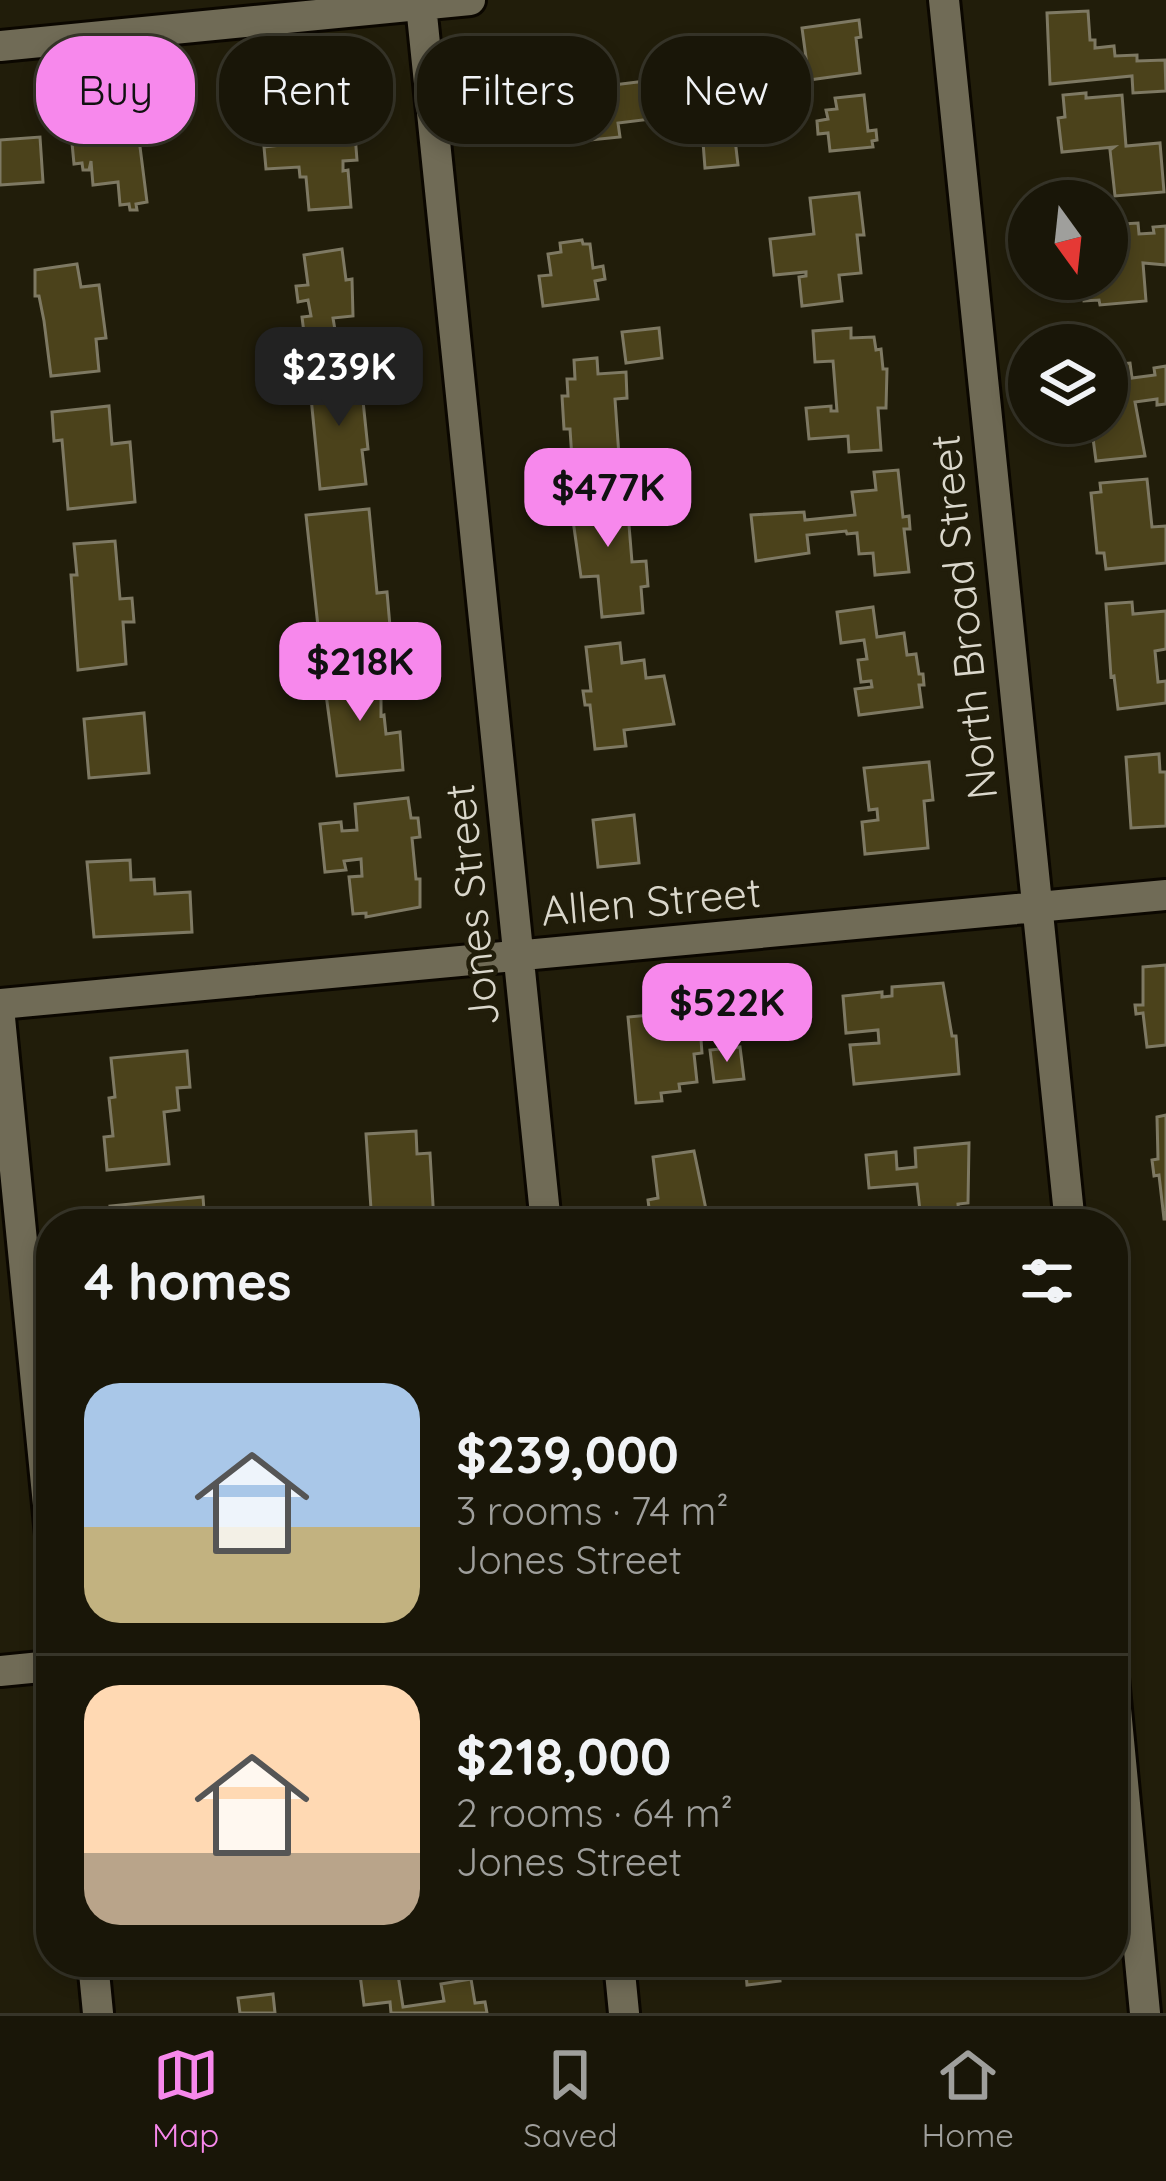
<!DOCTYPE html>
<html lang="en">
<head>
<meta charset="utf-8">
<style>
  body { margin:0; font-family:Quicksand,sans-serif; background:#262316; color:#f1f3f6; height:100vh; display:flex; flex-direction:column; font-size:45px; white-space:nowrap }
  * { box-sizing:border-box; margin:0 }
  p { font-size:39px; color:#9f9f9c }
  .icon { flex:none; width:66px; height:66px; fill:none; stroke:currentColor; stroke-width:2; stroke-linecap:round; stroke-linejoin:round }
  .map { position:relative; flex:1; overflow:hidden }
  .drawer { position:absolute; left:36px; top:1209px; width:1092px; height:768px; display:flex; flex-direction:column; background:#191608; border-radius:48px; box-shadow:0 6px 18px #0003,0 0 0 3px #373529 }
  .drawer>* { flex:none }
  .hud { position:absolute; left:36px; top:36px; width:1095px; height:108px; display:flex; gap:24px }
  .needle { width:78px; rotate:165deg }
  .fabs { position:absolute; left:1008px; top:180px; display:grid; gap:24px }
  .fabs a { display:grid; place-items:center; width:120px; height:120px; border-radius:50%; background:#191608; box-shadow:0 6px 18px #0003,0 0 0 3px #373529; font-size:60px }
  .price { position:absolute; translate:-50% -102px; padding:0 27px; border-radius:24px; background:#f788ec; color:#111; font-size:39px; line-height:78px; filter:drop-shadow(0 3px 6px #0008) }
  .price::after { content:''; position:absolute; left:50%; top:72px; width:36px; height:27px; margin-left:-18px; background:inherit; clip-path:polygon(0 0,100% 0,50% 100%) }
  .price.current { background:#222; color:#fff }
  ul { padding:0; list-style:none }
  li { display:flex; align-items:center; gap:36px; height:300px; padding:0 48px }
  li+li { border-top:3px solid #373529 }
  li span { display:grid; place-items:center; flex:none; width:336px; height:240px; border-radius:36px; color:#555 }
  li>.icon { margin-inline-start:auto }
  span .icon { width:144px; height:144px; fill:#fffc; stroke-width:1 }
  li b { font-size:51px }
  h2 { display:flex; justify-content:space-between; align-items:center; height:144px; padding:0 48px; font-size:51px }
  .chip { padding:0 42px; border-radius:48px; background:#191608; box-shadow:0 6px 18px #0003,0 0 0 3px #373529; font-size:42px; line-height:108px }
  .chip.current { background:#f788ec; color:#111 }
  .tab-bar { display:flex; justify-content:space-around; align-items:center; height:168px; border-top:3px solid #373529; background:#191608; font-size:33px; color:#9f9f9c }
  .tab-bar a { display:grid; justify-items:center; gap:6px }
  .tab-bar .current { color:#f788ec }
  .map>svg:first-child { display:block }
  .building { fill:#4b421b; stroke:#7e7963; stroke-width:3 }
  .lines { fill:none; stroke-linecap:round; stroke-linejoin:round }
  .minor-casing { stroke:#0b0700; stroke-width:36 }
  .minor { stroke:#706b56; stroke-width:30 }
  .labels { text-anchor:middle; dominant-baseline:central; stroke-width:9; stroke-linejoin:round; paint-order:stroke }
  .street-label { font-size:42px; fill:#dad7cb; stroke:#211d0a }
</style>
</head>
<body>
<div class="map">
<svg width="1166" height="2013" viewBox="0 0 1166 2013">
  <rect width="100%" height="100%" fill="#211d0a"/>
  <path class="building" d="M 1088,11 L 1090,40 L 1095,40 L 1095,48 L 1114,46 L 1115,56 L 1137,55 L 1137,61 L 1165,60 L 1166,91 L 1133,93 L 1132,76 L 1050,84 L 1047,13 Z
    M 859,20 L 861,37 L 856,38 L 860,73 L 809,80 L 802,28 Z
    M 646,81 L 651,119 L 618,123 L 620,137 L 550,144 L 548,127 L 533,129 L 530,99 L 579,90 L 580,94 L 614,91 L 613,85 Z
    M 1086,93 L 1086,98 L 1122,95 L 1126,146 L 1160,143 L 1164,192 L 1115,196 L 1110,150 L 1114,147 L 1062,152 L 1058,118 L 1065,117 L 1063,95 Z
    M 864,95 L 868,131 L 876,130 L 877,140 L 872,141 L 873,147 L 830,151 L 828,133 L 818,134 L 817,121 L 828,119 L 826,110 L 837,109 L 835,98 Z
    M 353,109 L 357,160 L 343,161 L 343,171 L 348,170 L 351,207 L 309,210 L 306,177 L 300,177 L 299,167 L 266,169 L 264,147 L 282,145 L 280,119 Z
    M 138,131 L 147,202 L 136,204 L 137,210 L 130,210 L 129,204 L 120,205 L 118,182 L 93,185 L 91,161 L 89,170 L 83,170 L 82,163 L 74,164 L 72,143 L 78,143 L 77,138 L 90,141 L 90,135 Z
    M 40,137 L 43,182 L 0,185 L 0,140 Z
    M 735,139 L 738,165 L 705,168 L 703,142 Z
    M 859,193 L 864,235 L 857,235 L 861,273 L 839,275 L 842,301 L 802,306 L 799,277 L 806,276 L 806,272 L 774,275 L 770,239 L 814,234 L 810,198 Z
    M 1138,223 L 1139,234 L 1154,233 L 1153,227 L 1166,226 L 1166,265 L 1143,263 L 1146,301 L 1100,305 L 1099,300 L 1084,301 L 1083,279 L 1107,279 L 1107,225 Z
    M 582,240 L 583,244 L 590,244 L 593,268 L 603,266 L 605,279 L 595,281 L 598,299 L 543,306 L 539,276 L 551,275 L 548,254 L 561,252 L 560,243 Z
    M 342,249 L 346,280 L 352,279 L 353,316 L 333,318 L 336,336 L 305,341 L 302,317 L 311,316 L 308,300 L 298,302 L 296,286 L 308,285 L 304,255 Z
    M 77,264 L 81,287 L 99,285 L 106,338 L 96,339 L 99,371 L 51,376 L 44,321 L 39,296 L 35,296 L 35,270 Z
    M 659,328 L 662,358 L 626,363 L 622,332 Z
    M 851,328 L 851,338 L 874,337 L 876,350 L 881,349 L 883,369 L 887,369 L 886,408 L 878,408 L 881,450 L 849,452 L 848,436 L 809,439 L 806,408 L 831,406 L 831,411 L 837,411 L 833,361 L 815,362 L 813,331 Z
    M 597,358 L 598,374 L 626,372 L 627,398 L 615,399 L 619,456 L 572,459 L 570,429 L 564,429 L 562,396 L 568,396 L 567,379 L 575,379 L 574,360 Z
    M 1130,363 L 1132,378 L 1155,375 L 1154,368 L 1166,366 L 1166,404 L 1157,405 L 1157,399 L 1135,402 L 1145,456 L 1096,461 L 1091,423 L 1107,423 L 1107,365 Z
    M 360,372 L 368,449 L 362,450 L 366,484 L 320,489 L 309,377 Z
    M 109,406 L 112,444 L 130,442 L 135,502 L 68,509 L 62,440 L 54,441 L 52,412 Z
    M 898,470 L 903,517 L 909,516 L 910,529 L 904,529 L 909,572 L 875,575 L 873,553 L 859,554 L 857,533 L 847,534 L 846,531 L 807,535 L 809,553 L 756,561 L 751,515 L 804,512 L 805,520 L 855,515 L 852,492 L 876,490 L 874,472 Z
    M 1147,479 L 1152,527 L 1166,526 L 1166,563 L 1106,569 L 1104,553 L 1097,553 L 1091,493 L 1101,492 L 1100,483 Z
    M 626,488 L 632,562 L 646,561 L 648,586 L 641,587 L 643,613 L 602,617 L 598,576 L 581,577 L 569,492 Z
    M 369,509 L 377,593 L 387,592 L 391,638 L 320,645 L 306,515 Z
    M 115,541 L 120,599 L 132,598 L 134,622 L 123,622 L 126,664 L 78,670 L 71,575 L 77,575 L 74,544 Z
    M 1132,602 L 1133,614 L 1166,611 L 1166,649 L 1155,651 L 1158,682 L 1166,681 L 1166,703 L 1118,709 L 1114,676 L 1111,677 L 1106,604 Z
    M 873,607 L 877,637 L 904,633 L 907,655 L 916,654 L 919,674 L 923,674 L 924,685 L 919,685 L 922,707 L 859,715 L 855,689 L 872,687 L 871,681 L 861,682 L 858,660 L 867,659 L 864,640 L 841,643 L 837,612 Z
    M 620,643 L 622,663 L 644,660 L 646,678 L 664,676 L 674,724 L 624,730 L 626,746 L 595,749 L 590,705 L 585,705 L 583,691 L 591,691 L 586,647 Z
    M 381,667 L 381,716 L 384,715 L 386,734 L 400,732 L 403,770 L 337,776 L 323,672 Z
    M 144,713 L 149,773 L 89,778 L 84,719 Z
    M 1159,754 L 1160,772 L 1166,772 L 1166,826 L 1131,828 L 1126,757 Z
    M 929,762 L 933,800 L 924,801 L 928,848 L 865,854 L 862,822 L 878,820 L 877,809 L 869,810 L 864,768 Z
    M 408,798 L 411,818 L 418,818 L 420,837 L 412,838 L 416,879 L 420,879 L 420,907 L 366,917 L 366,913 L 353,914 L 349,877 L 362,876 L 361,859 L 344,861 L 346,870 L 325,872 L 320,824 L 341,822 L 342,831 L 357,830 L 355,804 Z
    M 634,815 L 639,863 L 598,867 L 593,820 Z
    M 130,860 L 131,880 L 154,879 L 155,894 L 190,892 L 192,932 L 94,937 L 87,862 Z
    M 1166,965 L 1166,1045 L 1147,1047 L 1143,1013 L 1136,1014 L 1135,1005 L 1143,1005 L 1143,967 Z
    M 943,983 L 952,1036 L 956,1036 L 959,1074 L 854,1084 L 850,1045 L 879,1043 L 878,1030 L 846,1033 L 843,996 L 882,992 L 882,997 L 892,996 L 892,987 Z
    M 672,1013 L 673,1028 L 700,1026 L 702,1053 L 694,1054 L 697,1082 L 679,1084 L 680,1091 L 661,1093 L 662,1101 L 636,1103 L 628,1017 Z
    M 740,1047 L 744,1079 L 714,1082 L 710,1050 Z
    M 187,1051 L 190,1087 L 177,1088 L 179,1110 L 164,1112 L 169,1164 L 107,1170 L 104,1137 L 113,1136 L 109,1098 L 115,1097 L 111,1058 Z
    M 1166,1115 L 1166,1219 L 1164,1219 L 1159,1175 L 1154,1176 L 1152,1160 L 1158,1159 L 1157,1117 Z
    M 416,1131 L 417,1154 L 430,1153 L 434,1222 L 372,1224 L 366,1134 Z
    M 969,1143 L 968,1203 L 958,1204 L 960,1224 L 933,1224 L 932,1219 L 921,1220 L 917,1184 L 869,1188 L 866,1155 L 896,1152 L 897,1169 L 916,1167 L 915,1148 Z
    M 694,1151 L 709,1224 L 651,1224 L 648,1200 L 658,1198 L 653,1157 Z
    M 203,1197 L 205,1224 L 112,1224 L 110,1206 Z
    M 396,1962 L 403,2007 L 444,2001 L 441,1984 L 471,1979 L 475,2003 L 485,2002 L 487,2013 L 391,2013 L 390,2002 L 364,2005 L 359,1967 Z
    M 745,1962 L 778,1962 L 780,1981 L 747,1985 Z
    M 273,1994 L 275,2013 L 240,2013 L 238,1998 Z"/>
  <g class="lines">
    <g class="minor-casing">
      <path id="minor" d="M 944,0 L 1070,1224
        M 421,5 L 546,1224
        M 0,46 L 470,0
        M 0,1004 L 1166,895
        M 0,1018 L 51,1535
        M 0,1671 L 51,1666
        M 1113,1678 L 1145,2013
        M 93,1962 L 98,2013
        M 619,1962 L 624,2013"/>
    </g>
    <use href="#minor" class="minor"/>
  </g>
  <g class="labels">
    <g class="street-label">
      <text transform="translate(963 617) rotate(-96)">North Broad Street</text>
      <text transform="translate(651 901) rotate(-5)">Allen Street</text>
      <text transform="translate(471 905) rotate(-96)">Jones Street</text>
    </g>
  </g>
</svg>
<div class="fabs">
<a><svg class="needle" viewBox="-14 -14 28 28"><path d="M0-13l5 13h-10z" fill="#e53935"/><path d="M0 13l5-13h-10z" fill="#9f9f9c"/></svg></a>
<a><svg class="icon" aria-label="layers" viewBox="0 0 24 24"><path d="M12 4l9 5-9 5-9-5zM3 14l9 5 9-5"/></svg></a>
</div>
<b class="price current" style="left:339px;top:429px">$239K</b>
<b class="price" style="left:608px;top:550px">$477K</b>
<b class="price" style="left:360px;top:724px">$218K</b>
<b class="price" style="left:727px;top:1065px">$522K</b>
<div class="hud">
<a class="chip current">Buy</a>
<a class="chip">Rent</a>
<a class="chip">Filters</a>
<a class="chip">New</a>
</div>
<section class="drawer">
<h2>4 homes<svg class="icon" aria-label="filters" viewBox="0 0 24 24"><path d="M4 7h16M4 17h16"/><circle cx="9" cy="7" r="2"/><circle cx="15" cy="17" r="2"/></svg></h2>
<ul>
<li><span style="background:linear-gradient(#a9c7e8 60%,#c2b280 0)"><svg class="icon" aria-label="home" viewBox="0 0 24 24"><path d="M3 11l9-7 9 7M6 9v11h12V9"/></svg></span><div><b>$239,000</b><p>3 rooms · 74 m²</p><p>Jones Street</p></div></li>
<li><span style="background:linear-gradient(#ffd9b3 70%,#b9a48a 0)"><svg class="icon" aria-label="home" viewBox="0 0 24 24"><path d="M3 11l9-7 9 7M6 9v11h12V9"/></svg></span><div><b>$218,000</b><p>2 rooms · 64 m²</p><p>Jones Street</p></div></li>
</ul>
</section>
</div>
<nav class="tab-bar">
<a class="current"><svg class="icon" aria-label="map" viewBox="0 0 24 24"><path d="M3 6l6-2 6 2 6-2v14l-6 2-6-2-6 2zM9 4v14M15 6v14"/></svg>Map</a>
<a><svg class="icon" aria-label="saved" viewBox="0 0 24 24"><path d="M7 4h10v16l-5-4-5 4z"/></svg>Saved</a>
<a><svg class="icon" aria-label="home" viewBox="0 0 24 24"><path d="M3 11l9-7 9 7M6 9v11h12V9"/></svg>Home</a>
</nav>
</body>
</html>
